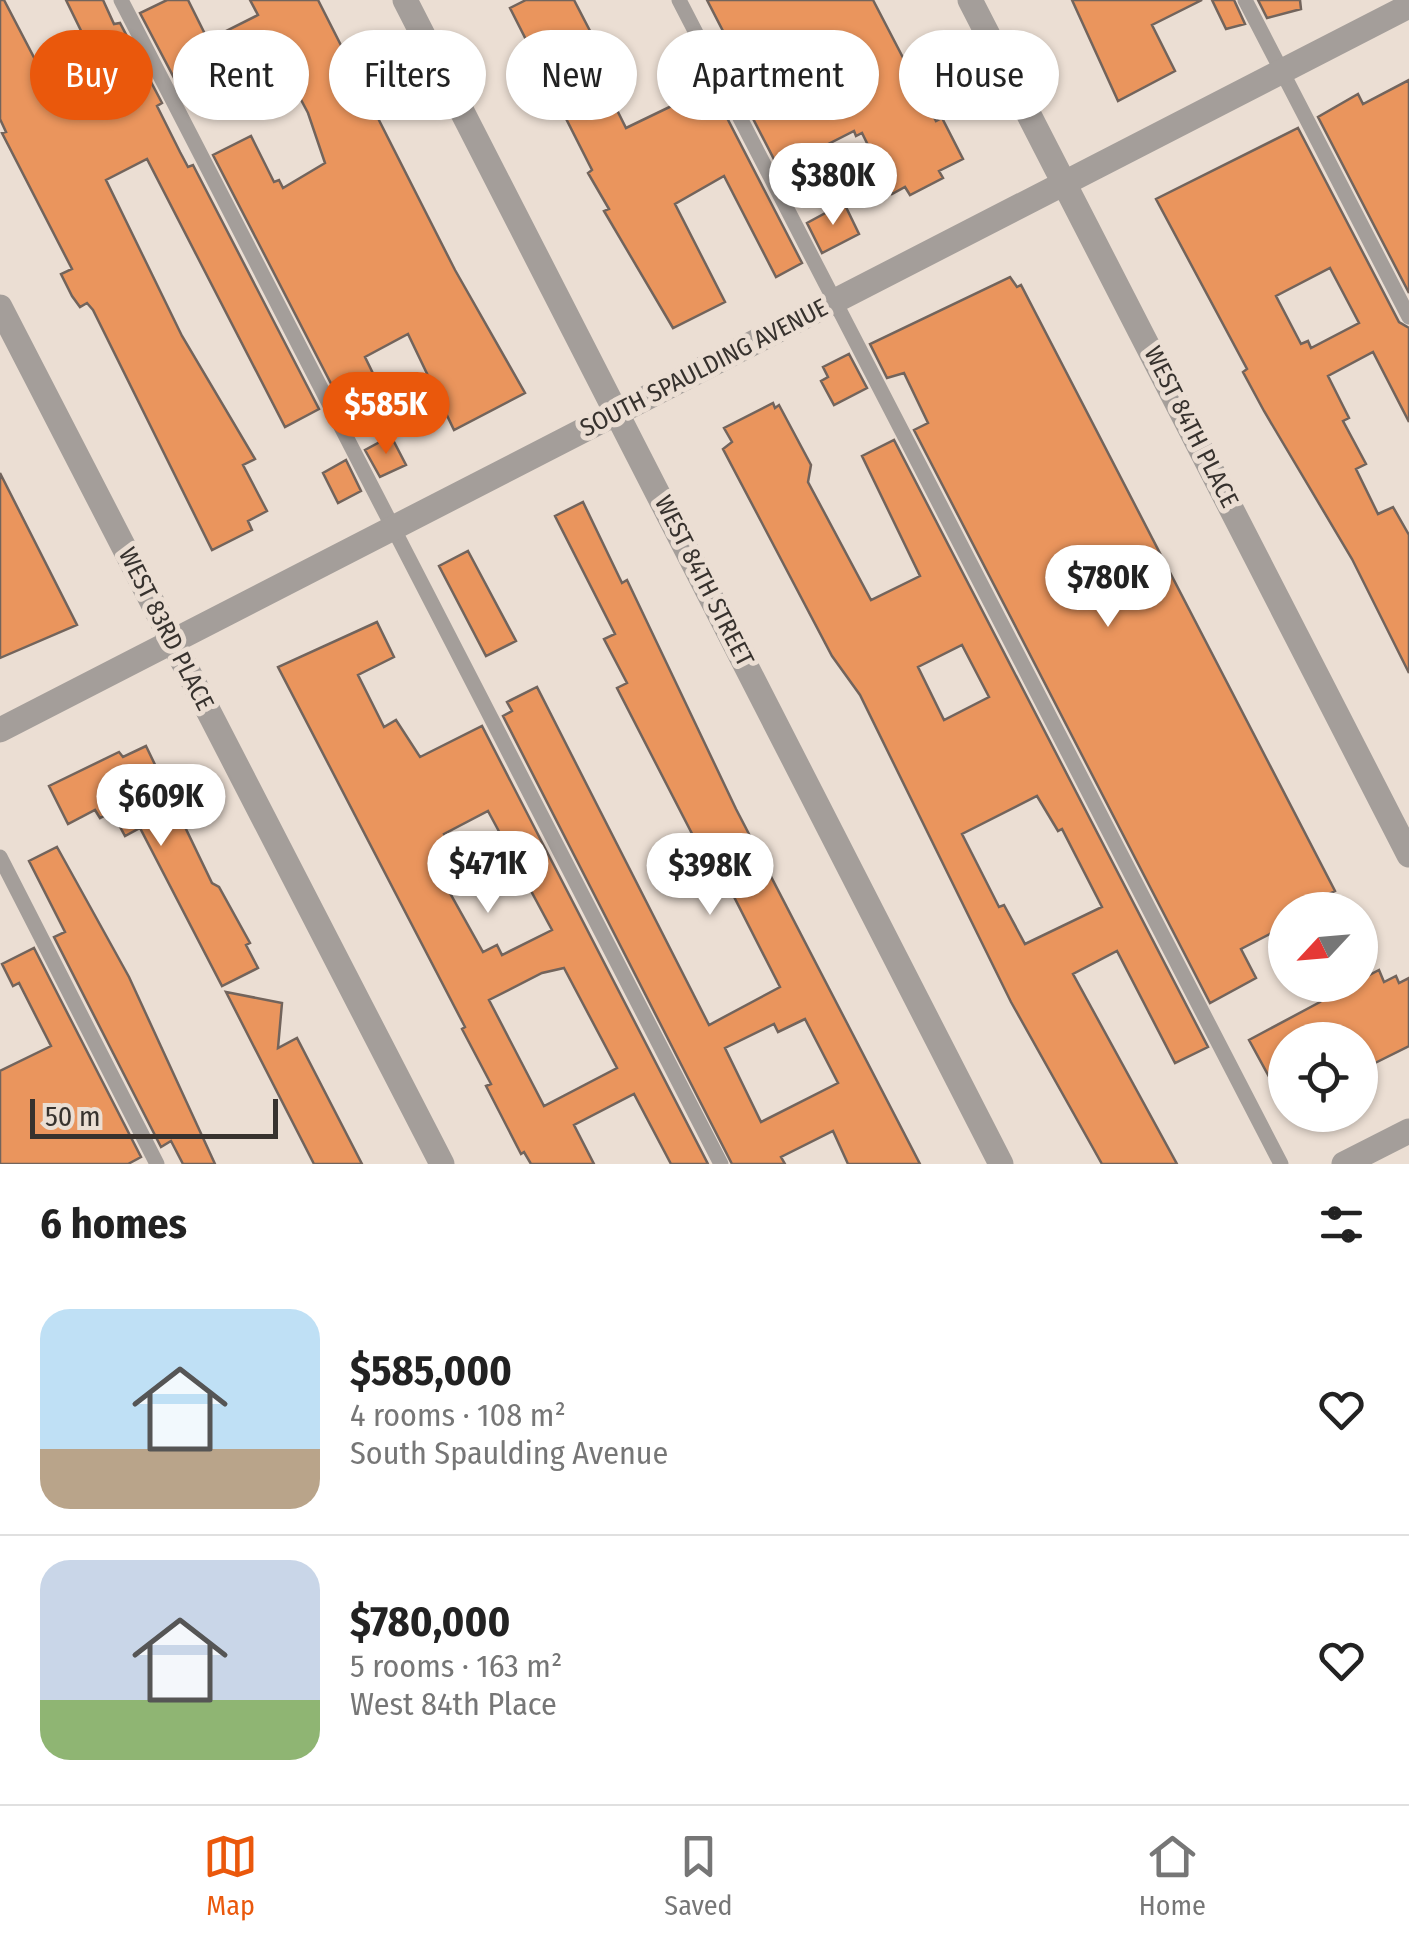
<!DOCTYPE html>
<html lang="en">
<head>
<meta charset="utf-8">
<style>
  body { margin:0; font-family:"Fira Sans Condensed",sans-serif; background:#f2f2f2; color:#222; height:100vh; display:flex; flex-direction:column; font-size:38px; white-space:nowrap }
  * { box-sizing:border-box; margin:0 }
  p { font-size:32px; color:#767676 }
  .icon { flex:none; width:55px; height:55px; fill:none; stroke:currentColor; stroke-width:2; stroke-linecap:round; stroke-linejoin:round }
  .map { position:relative; height:1164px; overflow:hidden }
  .details { display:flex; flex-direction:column; background:#fff; flex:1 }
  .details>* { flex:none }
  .banner { position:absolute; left:30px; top:30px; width:1350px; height:90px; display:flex; gap:20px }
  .needle { width:65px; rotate:244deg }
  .tools { position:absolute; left:1268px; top:892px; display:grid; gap:20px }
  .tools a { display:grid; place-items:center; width:110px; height:110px; border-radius:50%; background:#fff; box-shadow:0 2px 8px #0004; font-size:50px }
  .scale { position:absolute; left:30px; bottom:25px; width:248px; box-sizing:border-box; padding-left:10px; border:5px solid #37322e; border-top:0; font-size:28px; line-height:35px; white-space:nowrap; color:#37322e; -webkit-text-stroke:8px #ebded3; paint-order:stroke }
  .price { position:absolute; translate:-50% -85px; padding:0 22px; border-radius:35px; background:#fff; color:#222; font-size:32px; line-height:65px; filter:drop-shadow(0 2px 5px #0008) }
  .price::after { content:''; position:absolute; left:50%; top:60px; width:30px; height:22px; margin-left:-15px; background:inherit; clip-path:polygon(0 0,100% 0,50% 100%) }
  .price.selected { background:#ea580c; color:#fff }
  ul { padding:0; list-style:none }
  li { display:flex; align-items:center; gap:30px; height:250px; padding:0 40px }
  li+li { border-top:2px solid #e0e0e0 }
  li span { display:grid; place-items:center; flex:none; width:280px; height:200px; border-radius:30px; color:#555 }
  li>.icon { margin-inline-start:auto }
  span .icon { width:120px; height:120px; fill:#fffc; stroke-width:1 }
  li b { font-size:42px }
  h2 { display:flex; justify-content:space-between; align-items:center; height:120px; padding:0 40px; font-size:42px }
  .pill { padding:0 35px; border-radius:45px; background:#fff; box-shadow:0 2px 8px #0004; font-size:35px; line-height:90px }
  .pill.selected { background:#ea580c; color:#fff }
  .tab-bar { display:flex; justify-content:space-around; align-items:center; height:140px; border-top:2px solid #e0e0e0; background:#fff; font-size:28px; color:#767676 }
  .tab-bar a { display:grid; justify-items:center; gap:5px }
  .tab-bar .selected { color:#ea580c }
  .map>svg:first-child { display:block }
  .building { fill:#ea955d; stroke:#72645c; stroke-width:2.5; fill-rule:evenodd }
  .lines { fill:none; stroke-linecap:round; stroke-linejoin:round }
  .lane { stroke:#a49e9a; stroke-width:15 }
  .street { stroke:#a49e9a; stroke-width:25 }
  .labels { text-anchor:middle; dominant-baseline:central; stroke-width:10; stroke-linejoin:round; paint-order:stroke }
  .street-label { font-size:25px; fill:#37322e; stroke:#ebded3 }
</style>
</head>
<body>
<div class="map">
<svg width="1409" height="1164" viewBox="0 0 1409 1164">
  <rect width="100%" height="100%" fill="#ebded3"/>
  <path class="building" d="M 0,0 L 4,0 L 39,67 L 87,43 L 66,0 L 103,0 L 114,24 L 120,23 L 162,103 L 157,106 L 180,152 L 188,167 L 193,165 L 319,409 L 285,427 L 147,159 L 106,180 L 182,336 L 255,459 L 243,465 L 267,511 L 248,521 L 252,530 L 212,550 L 93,310 L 87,303 L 80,307 L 72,296 L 61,274 L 72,269 L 2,133 L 6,132 L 0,119 Z
    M 167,0 L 188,0 L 208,40 L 258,15 L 250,0 L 318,0 L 455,270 L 525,393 L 454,430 L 408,334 L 365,357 L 384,396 L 357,409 L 349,394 L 339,399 L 213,155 L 251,136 L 274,182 L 279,180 L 283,188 L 325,163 L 308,113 L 274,49 L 182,93 L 140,13 Z
    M 526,0 L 574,0 L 604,58 L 600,60 L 605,66 L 597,70 L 626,128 L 711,87 L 802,263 L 776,277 L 724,176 L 675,204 L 725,302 L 673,328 L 604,211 L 609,209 L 588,173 L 592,170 L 510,8 Z
    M 707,0 L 873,0 L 936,121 L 942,118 L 963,159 L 939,171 L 943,178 L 910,195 L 905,187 L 892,194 L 862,133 L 856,136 L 854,131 L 779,169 L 731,76 L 743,70 Z
    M 1072,0 L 1202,0 L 1152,25 L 1175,71 L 1118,101 Z
    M 1212,0 L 1234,0 L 1245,24 L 1226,29 Z
    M 1258,0 L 1300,0 L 1301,9 L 1267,18 Z
    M 1409,80 L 1409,293 L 1318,117 L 1358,94 L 1363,104 Z
    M 1298,128 L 1399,322 L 1409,328 L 1409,422 L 1373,352 L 1328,376 L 1349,418 L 1343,421 L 1366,464 L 1356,469 L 1378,514 L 1393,507 L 1409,535 L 1409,673 L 1352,559 L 1264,411 L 1243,372 L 1247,369 L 1156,199 ZM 1330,268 L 1359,323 L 1311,348 L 1308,341 L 1301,344 L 1276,296 Z
    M 844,203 L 859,234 L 822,253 L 807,223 Z
    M 1010,277 L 1017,287 L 1021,285 L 1335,891 L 1329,894 L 1333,910 L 1285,910 L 1285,926 L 1241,949 L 1256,978 L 1210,1003 L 914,430 L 928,423 L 904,373 L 887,378 L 870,344 Z
    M 849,354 L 867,388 L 834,405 L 821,381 L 828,377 L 823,367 Z
    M 773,403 L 775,408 L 779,405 L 811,465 L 808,482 L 871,600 L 920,576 L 862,456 L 894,440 L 1208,1047 L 1175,1063 L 1117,951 L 1073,974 L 1177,1164 L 1102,1164 L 1011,1002 L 860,695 L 832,656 L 723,449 L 732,442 L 724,428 ZM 962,645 L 989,697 L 944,720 L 918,667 ZM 1037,796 L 1058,831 L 1062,829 L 1102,907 L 1025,944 L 1004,905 L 999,907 L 962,834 Z
    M 391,436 L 406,465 L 380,477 L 365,450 Z
    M 346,460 L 361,491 L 338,503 L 323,473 Z
    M 0,473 L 77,625 L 0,658 Z
    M 583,502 L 622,583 L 627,580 L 736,809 L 920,1164 L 848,1164 L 833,1131 L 781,1157 L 785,1164 L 732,1164 L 503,716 L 512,711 L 507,702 L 537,687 L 709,1025 L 780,987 L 730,889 L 707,900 L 689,867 L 705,859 L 617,688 L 627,683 L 604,639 L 615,634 L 555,516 ZM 805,1019 L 838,1083 L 761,1122 L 725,1048 L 774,1024 L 778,1032 Z
    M 468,551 L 516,641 L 486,656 L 439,566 Z
    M 377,622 L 394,657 L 358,675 L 384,727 L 396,720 L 420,757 L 482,726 L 708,1164 L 671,1164 L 634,1094 L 574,1125 L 594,1164 L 531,1164 L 524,1152 L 521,1154 L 486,1086 L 491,1084 L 462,1029 L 465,1027 L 278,667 ZM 488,811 L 552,930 L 502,955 L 497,945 L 483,952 L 450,893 L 452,887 L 467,880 L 444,834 ZM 564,968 L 617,1068 L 544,1106 L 489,1000 L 542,973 Z
    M 146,746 L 212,883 L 219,887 L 250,943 L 246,945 L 258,968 L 222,986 L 140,828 L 125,836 L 112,812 L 100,818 L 95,810 L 68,824 L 49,786 L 119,752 L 123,757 Z
    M 57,847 L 129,977 L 215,1164 L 183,1164 L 171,1141 L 161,1147 L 54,937 L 65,932 L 29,861 Z
    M 34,948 L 141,1157 L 128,1164 L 0,1164 L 0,1071 L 51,1046 L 19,983 L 13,986 L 2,964 Z
    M 1379,970 L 1384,982 L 1396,976 L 1399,983 L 1409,978 L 1409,1046 L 1365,1068 L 1360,1040 L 1285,1040 L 1285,1106 L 1249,1040 L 1320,1002 L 1312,985 L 1360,985 L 1360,980 Z
    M 226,992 L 282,1003 L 278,1048 L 297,1038 L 362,1164 L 314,1164 Z"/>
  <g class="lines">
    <path class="lane" d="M 121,0 L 721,1164
      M 679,0 L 1281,1164
      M 1245,0 L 1409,317
      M 0,857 L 157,1164"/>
    <path class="street" d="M 405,0 L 1001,1164
      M 970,0 L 1409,855
      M 0,307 L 442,1164
      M 0,730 L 1409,6
      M 1344,1164 L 1409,1131"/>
  </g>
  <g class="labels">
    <g class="street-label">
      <text transform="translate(704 368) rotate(-27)">SOUTH SPAULDING AVENUE</text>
      <text transform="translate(1191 427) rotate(63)">WEST 84TH PLACE</text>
      <text transform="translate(704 581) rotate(63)">WEST 84TH STREET</text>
      <text transform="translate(166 629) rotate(63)">WEST 83RD PLACE</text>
    </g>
  </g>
</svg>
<div class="tools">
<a><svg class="needle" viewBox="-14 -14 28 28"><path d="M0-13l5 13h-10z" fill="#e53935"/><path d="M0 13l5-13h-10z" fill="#767676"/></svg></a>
<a><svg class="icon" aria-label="locate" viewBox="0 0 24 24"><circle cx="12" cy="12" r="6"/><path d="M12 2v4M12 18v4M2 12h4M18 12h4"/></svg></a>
</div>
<div class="scale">50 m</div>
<b class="price" style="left:833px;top:228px">$380K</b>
<b class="price selected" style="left:386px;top:457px">$585K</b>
<b class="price" style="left:1108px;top:630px">$780K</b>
<b class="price" style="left:161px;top:849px">$609K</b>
<b class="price" style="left:488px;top:916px">$471K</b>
<b class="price" style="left:710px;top:918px">$398K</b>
<div class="banner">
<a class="pill selected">Buy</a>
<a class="pill">Rent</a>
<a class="pill">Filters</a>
<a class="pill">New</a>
<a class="pill">Apartment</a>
<a class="pill">House</a>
</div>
</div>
<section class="details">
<h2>6 homes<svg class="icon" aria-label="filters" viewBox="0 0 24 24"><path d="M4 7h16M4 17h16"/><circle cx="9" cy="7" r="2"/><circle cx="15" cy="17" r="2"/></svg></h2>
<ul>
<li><span style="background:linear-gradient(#bfe0f5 70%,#b9a48a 0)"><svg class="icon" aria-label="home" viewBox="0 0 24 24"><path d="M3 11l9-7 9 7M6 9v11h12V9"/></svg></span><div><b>$585,000</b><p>4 rooms · 108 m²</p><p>South Spaulding Avenue</p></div><svg class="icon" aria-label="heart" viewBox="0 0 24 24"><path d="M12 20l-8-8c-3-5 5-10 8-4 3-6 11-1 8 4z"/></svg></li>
<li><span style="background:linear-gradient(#c9d6e8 70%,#8fb573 0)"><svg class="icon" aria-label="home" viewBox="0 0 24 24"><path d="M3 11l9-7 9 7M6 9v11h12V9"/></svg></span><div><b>$780,000</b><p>5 rooms · 163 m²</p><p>West 84th Place</p></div><svg class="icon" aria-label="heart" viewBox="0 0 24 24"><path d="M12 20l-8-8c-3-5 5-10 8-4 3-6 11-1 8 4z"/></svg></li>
</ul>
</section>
<nav class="tab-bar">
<a class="selected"><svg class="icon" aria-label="map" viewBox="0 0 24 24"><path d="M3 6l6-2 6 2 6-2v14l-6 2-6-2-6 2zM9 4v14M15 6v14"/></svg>Map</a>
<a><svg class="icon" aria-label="saved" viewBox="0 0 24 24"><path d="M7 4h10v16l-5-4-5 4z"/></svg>Saved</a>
<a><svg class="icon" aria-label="home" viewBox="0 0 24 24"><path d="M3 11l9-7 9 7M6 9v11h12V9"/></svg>Home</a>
</nav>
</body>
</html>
